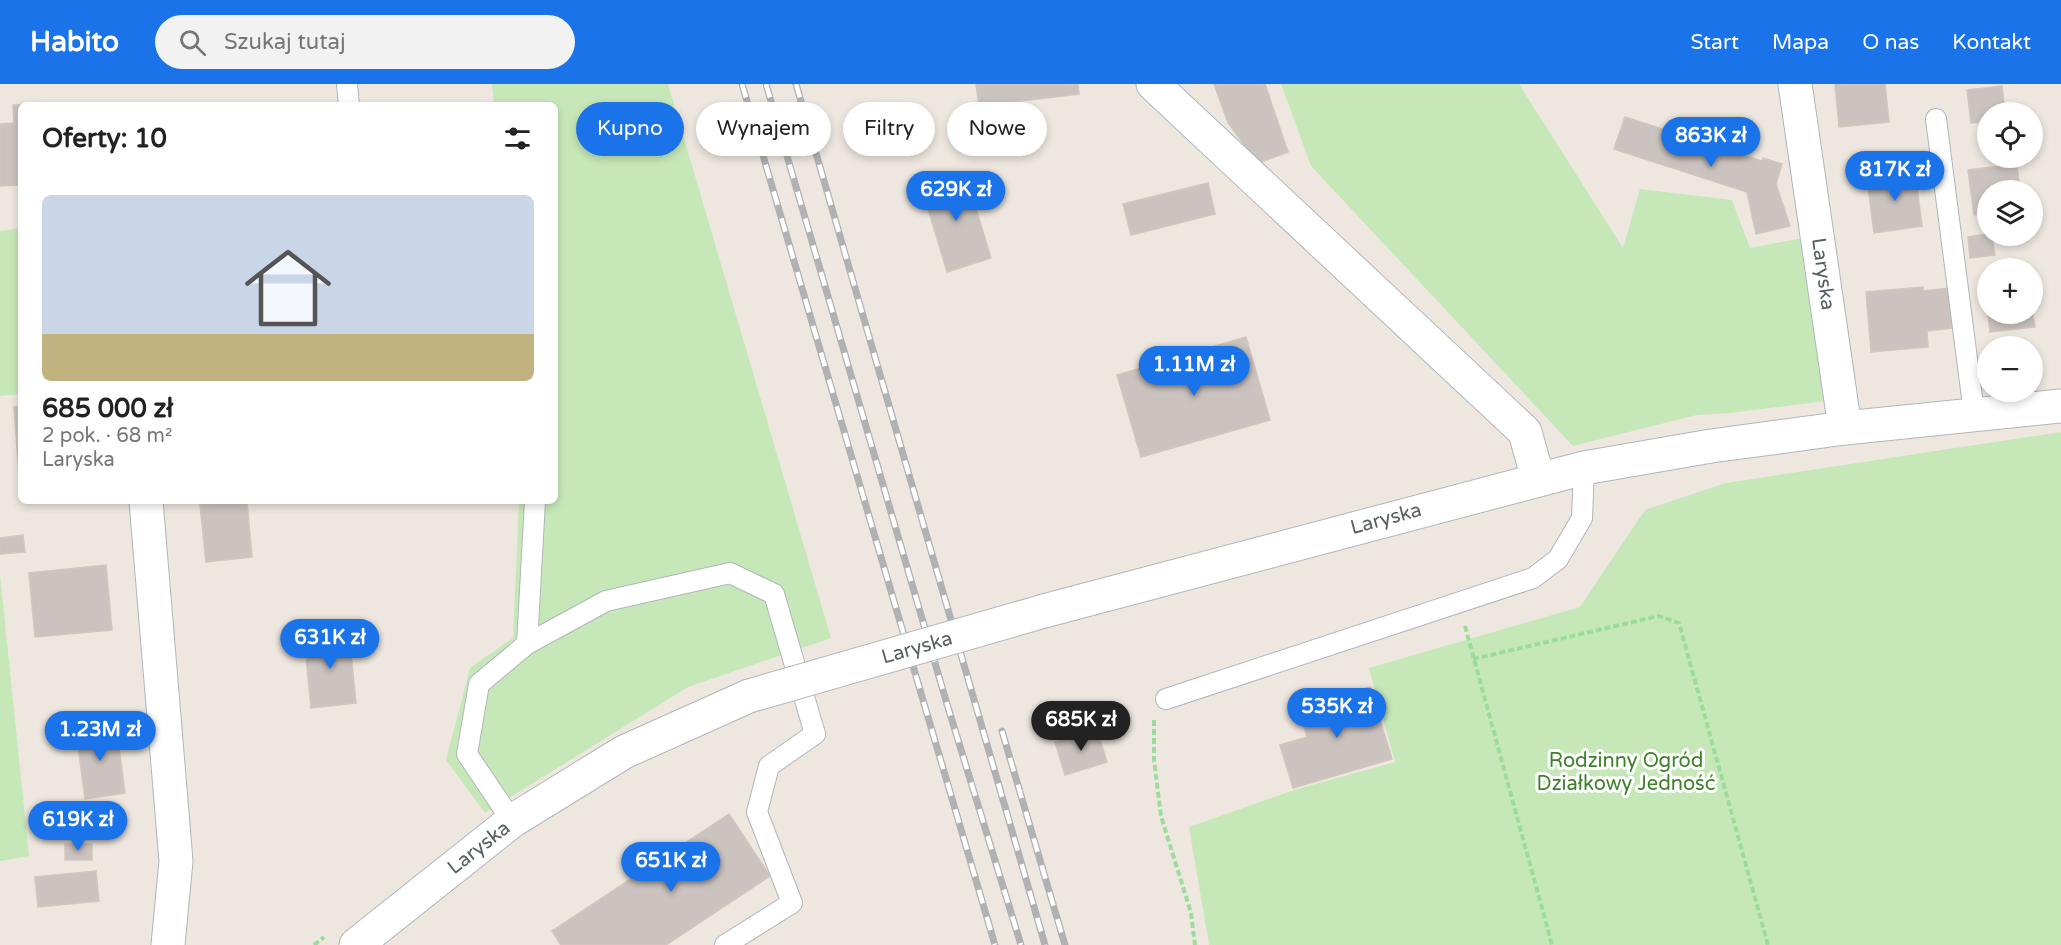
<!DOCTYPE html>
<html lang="pl">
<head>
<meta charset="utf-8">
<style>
  body { margin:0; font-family:"Varela Round",sans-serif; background:#f2f2f2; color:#222; height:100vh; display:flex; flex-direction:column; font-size:22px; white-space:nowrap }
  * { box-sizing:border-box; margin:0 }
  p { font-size:20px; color:#767676 }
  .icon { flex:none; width:33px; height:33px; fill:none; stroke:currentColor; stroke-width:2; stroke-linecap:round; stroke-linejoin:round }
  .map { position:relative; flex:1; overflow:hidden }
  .sheet { position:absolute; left:18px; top:18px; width:540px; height:402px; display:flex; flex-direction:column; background:#fff; border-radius:9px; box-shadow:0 3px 9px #0003 }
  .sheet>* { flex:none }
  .hud { position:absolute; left:576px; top:18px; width:570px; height:54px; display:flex; gap:12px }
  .fabs { position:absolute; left:1977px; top:18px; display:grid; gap:12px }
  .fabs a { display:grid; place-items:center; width:66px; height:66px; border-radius:50%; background:#fff; box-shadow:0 3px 9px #0003; font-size:30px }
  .price { position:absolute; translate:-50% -51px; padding:0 14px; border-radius:21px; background:#1a73e8; color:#fff; font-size:20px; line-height:39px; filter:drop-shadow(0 2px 3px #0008) }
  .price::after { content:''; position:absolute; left:50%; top:36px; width:18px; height:14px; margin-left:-9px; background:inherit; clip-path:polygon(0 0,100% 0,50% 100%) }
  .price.current { background:#222; color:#fff }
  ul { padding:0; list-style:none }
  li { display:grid; align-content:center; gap:12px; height:318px; padding:0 24px }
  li+li { border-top:2px solid #e0e0e0 }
  li span { display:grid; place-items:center; height:186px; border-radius:9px; color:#555 }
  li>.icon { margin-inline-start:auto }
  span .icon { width:108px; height:108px; fill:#fffc; stroke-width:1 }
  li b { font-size:26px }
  h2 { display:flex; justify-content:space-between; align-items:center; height:72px; padding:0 24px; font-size:26px }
  .pill { padding:0 21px; border-radius:27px; background:#fff; box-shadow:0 3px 9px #0003; font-size:21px; line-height:54px }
  .pill.current { background:#1a73e8; color:#fff }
  header { display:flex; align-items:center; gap:36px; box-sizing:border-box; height:84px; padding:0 30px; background:#1a73e8; color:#fff }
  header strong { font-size:28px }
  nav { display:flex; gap:33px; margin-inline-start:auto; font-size:21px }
  .search { width:420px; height:54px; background:#f2f2f2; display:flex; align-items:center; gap:15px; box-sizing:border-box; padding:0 21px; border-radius:33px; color:#767676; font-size:22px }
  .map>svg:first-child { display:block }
  .green { fill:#c6e8b9 }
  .building { fill:#cbc3bf; stroke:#d3c6bd; stroke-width:1.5 }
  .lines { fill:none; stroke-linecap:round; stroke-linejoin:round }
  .service-casing { stroke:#b1b6b9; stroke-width:22 }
  .minor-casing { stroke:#b1b6b9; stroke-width:35 }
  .tertiary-casing { stroke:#b1b6b9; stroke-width:35 }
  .path { stroke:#9cdc9b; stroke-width:4; stroke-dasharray:6 3; stroke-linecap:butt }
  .service { stroke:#fff; stroke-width:20 }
  .minor { stroke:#fff; stroke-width:33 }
  .tertiary { stroke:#fff; stroke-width:33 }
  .rail-casing { stroke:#b0b1b2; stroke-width:7 }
  .rail { stroke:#fff; stroke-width:4.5; stroke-dasharray:14; stroke-linecap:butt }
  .tertiary-bridge-casing { stroke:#b1b6b9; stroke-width:35; stroke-linecap:butt }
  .tertiary-bridge { stroke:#fff; stroke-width:33 }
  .labels { text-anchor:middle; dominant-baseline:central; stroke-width:6; stroke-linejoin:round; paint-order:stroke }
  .street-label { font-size:20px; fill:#596063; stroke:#fff }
  .park-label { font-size:20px; fill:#3e812a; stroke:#fff }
</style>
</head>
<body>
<header>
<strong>Habito</strong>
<div class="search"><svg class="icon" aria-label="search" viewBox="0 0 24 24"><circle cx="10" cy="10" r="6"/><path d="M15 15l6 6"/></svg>Szukaj tutaj</div>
<nav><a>Start</a><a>Mapa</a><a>O nas</a><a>Kontakt</a></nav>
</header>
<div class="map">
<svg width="2061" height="861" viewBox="0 0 2061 861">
  <rect width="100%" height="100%" fill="#eee7e0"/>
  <path class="green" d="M 492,0 L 668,0 L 831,554 L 688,603 L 485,729 L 446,676 L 470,584 L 513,554 L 519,417 L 555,417 L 555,21 L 494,21 Z
    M 1281,0 L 1519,0 L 1623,164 L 1640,105 L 1732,116 L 1750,164 L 1808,153 L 1827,317 L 1730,329 L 1697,331 L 1573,362 L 1311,82 Z
    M 21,144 L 21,310 L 0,312 L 0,147 Z
    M 2061,348 L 2061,861 L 1209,861 L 1189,743 L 1294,706 L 1395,678 L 1369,584 L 1580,523 L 1645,426 L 1726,399 Z
    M 0,490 L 29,772 L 0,777 Z"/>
  <path class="building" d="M 976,0 L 1078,0 L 1079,10 L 979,22 Z
    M 1214,0 L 1265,0 L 1288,68 L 1258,79 L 1228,39 Z
    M 1835,0 L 1885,0 L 1889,38 L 1839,43 Z
    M 2002,2 L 2005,28 L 1988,28 L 1988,38 L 1971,39 L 1967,6 Z
    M 58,19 L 21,21 L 21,101 L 0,102 L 0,40 L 14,39 L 13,21 Z
    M 1625,33 L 1762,77 L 1763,74 L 1782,80 L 1776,100 L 1790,142 L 1756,150 L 1747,108 L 1614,65 Z
    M 2017,80 L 2020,106 L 1988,106 L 1988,129 L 1974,131 L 1968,86 Z
    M 965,88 L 991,174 L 947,188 L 921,101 Z
    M 1915,88 L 1922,142 L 1874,149 L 1867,95 Z
    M 1208,99 L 1215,130 L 1131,151 L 1123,120 Z
    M 1988,150 L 1992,152 L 1995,171 L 1970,174 L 1968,153 Z
    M 2032,185 L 2034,185 L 2039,223 L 2032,224 Z
    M 1983,191 L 1988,191 L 1988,227 Z
    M 1923,203 L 1923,207 L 1949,204 L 1953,244 L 1927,247 L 1928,263 L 1871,268 L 1866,208 Z
    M 2032,226 L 2035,243 L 1990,248 L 1988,230 L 2032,230 Z
    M 1246,253 L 1270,336 L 1141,373 L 1117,291 Z
    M 21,322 L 21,405 L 20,405 L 14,323 Z
    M 247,417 L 252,473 L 206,478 L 200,421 Z
    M 23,451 L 25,468 L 0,470 L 0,454 Z
    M 106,481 L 112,546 L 35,553 L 29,489 Z
    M 349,549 L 356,619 L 311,624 L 304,553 Z
    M 1370,603 L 1392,675 L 1293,704 L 1280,661 L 1307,653 L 1299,624 Z
    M 116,641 L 125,709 L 85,715 L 76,647 Z
    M 1097,646 L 1107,678 L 1065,691 L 1055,658 Z
    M 729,730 L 770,792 L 666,861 L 561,861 L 552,847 Z
    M 65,760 L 92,760 L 92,776 L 65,776 Z
    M 96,787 L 99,817 L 38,823 L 35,793 Z"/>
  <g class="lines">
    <g class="service-casing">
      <path id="service" d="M 347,0 L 349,21
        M 1936,35 L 1974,329
        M 527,560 L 535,417
        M 1166,615 L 1533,494 L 1558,475 L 1582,434 L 1584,384
        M 512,737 L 467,670 L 479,600 L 527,560 L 606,517 L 730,489 L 774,510 L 815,650 L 769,682 L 757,728 L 792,819 L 725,861"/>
    </g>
    <g class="minor-casing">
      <path id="minor" d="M 1153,0 L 1525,348 L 1538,395
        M 1795,0 L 1845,344
        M 146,417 L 176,777 L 168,861"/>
    </g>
    <g class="tertiary-casing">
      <path id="tertiary" d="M 1044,527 L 1584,384 L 1711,362 L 1845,344 L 2061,322
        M 356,861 L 512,737 L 624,668 L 749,612"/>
    </g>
    <path class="path" d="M 1465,542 L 1552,861
      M 1473,575 L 1659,532 L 1679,539 L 1768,861
      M 1154,636 L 1154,676 L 1161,732 L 1191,829 L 1195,861
      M 314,861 L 324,853"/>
    <use href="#service" class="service"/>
    <use href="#minor" class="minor"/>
    <use href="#tertiary" class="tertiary"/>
    <g class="rail-casing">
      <path id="rail" d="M 742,0 L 995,861
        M 766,0 L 947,620 L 1021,861
        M 796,0 L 1045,861
        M 1002,647 L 1065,861"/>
    </g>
    <use href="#rail" class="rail"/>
    <g class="tertiary-bridge-casing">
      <path id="tertiary-bridge" d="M 749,612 L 1044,527"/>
    </g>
    <use href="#tertiary-bridge" class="tertiary-bridge"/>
  </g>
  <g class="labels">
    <g class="street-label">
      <text transform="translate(1823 190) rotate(82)">Laryska</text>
      <text transform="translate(1386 435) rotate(-15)">Laryska</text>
      <text transform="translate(917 564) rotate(-16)">Laryska</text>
      <text transform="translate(479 764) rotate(-38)">Laryska</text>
    </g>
    <g class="park-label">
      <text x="1626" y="677">Rodzinny Ogród<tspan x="1626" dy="23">Działkowy Jedność</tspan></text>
    </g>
  </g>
</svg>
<div class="fabs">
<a><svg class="icon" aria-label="locate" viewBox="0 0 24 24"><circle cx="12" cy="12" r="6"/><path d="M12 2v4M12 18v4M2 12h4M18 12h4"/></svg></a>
<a><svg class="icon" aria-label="layers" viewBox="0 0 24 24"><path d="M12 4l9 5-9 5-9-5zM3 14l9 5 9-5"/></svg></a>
<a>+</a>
<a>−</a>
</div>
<b class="price" style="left:1711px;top:84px">863K zł</b>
<b class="price" style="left:1895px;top:118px">817K zł</b>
<b class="price" style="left:956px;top:138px">629K zł</b>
<b class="price" style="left:1194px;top:313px">1.11M zł</b>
<b class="price" style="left:330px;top:586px">631K zł</b>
<b class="price" style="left:1337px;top:655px">535K zł</b>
<b class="price current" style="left:1081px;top:668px">685K zł</b>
<b class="price" style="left:100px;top:678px">1.23M zł</b>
<b class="price" style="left:78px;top:768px">619K zł</b>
<b class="price" style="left:671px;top:809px">651K zł</b>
<div class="hud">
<a class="pill current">Kupno</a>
<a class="pill">Wynajem</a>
<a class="pill">Filtry</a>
<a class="pill">Nowe</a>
</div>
<section class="sheet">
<h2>Oferty: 10<svg class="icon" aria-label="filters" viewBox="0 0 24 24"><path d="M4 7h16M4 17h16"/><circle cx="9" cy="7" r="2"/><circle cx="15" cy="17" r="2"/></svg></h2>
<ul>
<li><span style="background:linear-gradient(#c9d6e8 75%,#c2b280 0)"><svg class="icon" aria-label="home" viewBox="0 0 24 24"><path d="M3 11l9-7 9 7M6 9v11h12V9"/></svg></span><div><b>685 000 zł</b><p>2 pok. · 68 m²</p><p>Laryska</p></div></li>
</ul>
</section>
</div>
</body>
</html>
